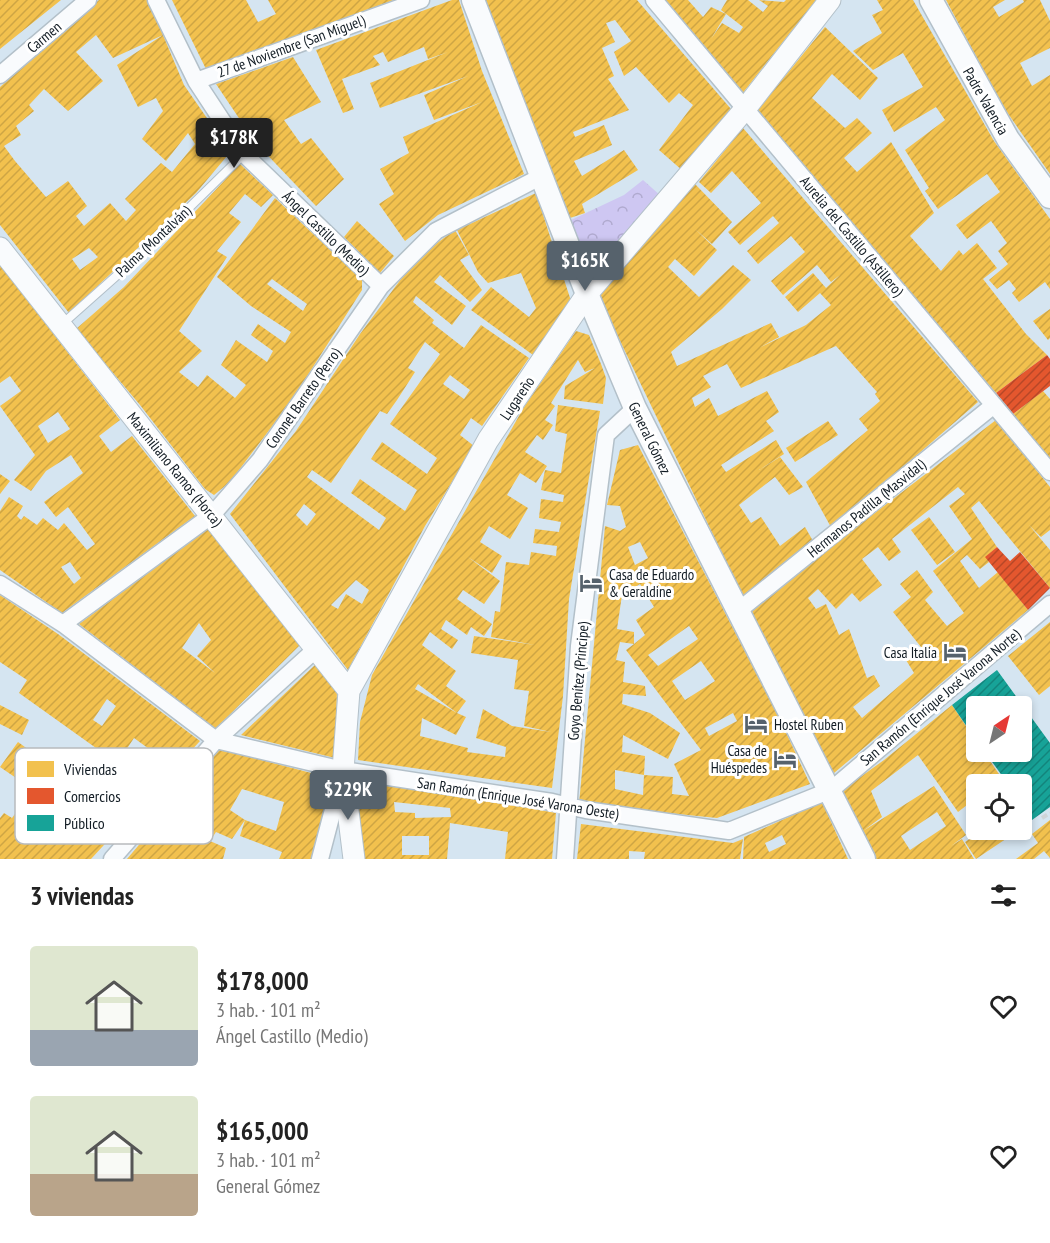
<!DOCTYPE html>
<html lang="es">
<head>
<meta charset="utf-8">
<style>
  body { margin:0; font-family:"PT Sans Narrow",sans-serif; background:#f6f6f6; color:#222; height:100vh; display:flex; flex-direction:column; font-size:22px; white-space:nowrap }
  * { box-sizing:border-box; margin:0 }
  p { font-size:20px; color:#767676 }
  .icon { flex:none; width:33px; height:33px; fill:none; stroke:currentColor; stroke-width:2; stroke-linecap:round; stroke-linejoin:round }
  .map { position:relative; height:859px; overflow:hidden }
  .panel { display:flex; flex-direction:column; background:#fff; flex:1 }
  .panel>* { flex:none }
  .needle { width:39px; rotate:35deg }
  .tools { position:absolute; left:966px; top:696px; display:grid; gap:12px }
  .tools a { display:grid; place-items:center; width:66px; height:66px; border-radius:6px; background:#fff; box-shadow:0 3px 9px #0003; font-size:30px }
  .price { position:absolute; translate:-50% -51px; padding:0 14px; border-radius:6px; background:#56626c; color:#fff; font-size:20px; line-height:39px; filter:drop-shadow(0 2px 3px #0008) }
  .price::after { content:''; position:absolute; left:50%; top:36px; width:18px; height:14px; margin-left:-9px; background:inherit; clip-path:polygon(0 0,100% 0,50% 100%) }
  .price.active { background:#222; color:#fff }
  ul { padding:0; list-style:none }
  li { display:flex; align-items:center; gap:18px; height:150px; padding:0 30px }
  li span { display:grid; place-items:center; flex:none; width:168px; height:120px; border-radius:6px; color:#555 }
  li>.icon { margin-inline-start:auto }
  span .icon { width:72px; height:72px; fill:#fffc; stroke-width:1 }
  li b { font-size:26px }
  h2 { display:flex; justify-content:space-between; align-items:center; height:72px; padding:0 30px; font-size:26px }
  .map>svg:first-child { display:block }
  .park { fill:url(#park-crowns) }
  .homes { fill:url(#homes-hatch); fill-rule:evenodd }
  .shops { fill:url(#shops-hatch) }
  .public { fill:url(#public-hatch) }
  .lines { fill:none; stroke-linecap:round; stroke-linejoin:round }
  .service-casing { stroke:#b3c0c9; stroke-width:10 }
  .minor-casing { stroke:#b3c0c9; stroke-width:19 }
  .tertiary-casing { stroke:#b3c0c9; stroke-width:23 }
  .secondary-casing { stroke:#b3c0c9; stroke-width:25 }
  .path { stroke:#cfd4d8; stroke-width:4; stroke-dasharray:6 3; stroke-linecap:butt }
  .service { stroke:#f9fbfd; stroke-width:8 }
  .minor { stroke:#f9fbfd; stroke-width:16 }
  .tertiary { stroke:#f9fbfd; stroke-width:21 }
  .secondary { stroke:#f9fbfd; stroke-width:22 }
  .labels { text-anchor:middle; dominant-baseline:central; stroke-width:6; stroke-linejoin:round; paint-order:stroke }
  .street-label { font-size:15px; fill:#121c24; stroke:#fff }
  .poi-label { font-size:15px; fill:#121c24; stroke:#fff; text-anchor:start }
  .key { fill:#fff; stroke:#b8bbbd; stroke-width:1.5 }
  .key-label { font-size:16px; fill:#121c24 }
</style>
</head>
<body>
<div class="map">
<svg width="1050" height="859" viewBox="0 0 1050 859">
  <defs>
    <pattern id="park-crowns" width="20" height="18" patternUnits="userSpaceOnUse" patternTransform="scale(1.5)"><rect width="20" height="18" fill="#cec7f2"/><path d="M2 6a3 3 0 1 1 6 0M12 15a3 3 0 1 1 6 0" fill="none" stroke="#b0aacf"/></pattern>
    <pattern id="homes-hatch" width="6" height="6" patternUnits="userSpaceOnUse" patternTransform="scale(1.5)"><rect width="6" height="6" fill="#f2c14e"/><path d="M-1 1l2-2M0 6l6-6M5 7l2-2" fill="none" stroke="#cea544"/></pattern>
    <pattern id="shops-hatch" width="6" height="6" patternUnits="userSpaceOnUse" patternTransform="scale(1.5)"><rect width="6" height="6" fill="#e4572e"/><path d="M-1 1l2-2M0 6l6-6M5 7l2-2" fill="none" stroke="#b74727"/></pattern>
    <pattern id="public-hatch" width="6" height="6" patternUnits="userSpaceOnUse" patternTransform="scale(1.5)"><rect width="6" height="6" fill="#17a398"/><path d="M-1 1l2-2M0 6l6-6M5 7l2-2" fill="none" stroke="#13847c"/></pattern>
  </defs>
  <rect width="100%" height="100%" fill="#d5e5f1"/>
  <path class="park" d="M 643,180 L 661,196 L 606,260 L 594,264 L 584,259 L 569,221 L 624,195 Z"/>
  <path class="homes" d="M 0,0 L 61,0 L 0,49 Z
    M 99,0 L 149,0 L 163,35 L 113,58 L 96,35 L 76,52 L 103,81 L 68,111 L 44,89 L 29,105 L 34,111 L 16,126 L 21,135 L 4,146 L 15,161 L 46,197 L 68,181 L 87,206 L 76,216 L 84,226 L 110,203 L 126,221 L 136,210 L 125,199 L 161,163 L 172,172 L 195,144 L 188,133 L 166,161 L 142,139 L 163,111 L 156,98 L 138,107 L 117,65 L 163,35 L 184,85 L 227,147 L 227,156 L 196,193 L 69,313 L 0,225 L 0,87 ZM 89,248 L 98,257 L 80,270 L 72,259 Z
    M 172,0 L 246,0 L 258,22 L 276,14 L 268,0 L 394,0 L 206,69 Z
    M 452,0 L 459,0 L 482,71 L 524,174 L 438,215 L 405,241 L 379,204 L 394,194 L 380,169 L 409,153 L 403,137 L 482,102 L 434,120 L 424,95 L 468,76 L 380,108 L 370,83 L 448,52 L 428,59 L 424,47 L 388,62 L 383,52 L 373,56 L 380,65 L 342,79 L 354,109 L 343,113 L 316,50 Z
    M 482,0 L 637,0 L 731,109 L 683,171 L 659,150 L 693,105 L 679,93 L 669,103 L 636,67 L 624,76 L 614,52 L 631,41 L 615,20 L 606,23 L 615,42 L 602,48 L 614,76 L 608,79 L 629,110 L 573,132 L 575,137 L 604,125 L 612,145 L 574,161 L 582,176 L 624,150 L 638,170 L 582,204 L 585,213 L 567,219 L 551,170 Z
    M 661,0 L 688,0 L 703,17 L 711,7 L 726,14 L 711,39 L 722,23 L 739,33 L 743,27 L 721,10 L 727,0 L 748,0 L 763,12 L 768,6 L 759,0 L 784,2 L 786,0 L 816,0 L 742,94 Z
    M 877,0 L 913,0 L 994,141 L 1050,219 L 1050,289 L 1045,282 L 1019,302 L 1012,293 L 1016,289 L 1009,280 L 997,289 L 989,280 L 1008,264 L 998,251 L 1007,243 L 991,221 L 967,239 L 956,225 L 1000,192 L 987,174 L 938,209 L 925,191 L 929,188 L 905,150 L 945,120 L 936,107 L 894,132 L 882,110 L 923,87 L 903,53 L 873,70 L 853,51 L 882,33 L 872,15 L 883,10 Z
    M 946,0 L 1005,0 L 993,7 L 999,17 L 1024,2 L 1023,0 L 1040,0 L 1050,21 L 1050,48 L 1020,63 L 1032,86 L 1050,75 L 1050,174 L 1002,105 Z
    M 825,27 L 878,78 L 860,100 L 832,74 L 812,98 L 845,128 L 857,118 L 872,133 L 844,158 L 857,172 L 891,142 L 934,213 L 910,236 L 941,271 L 959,250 L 963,255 L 977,243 L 997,268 L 983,279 L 1026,334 L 1047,355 L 996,393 L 756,112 Z
    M 293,57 L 321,102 L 284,120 L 301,144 L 311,138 L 344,179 L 316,206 L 255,142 L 216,84 Z
    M 743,128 L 978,402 L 832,529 L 806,482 L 868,430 L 859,419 L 880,401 L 875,394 L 877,392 L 836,346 L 741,388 L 727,364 L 703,376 L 711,387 L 692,398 L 695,407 L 709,398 L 718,416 L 767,391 L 779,412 L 766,421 L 774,431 L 721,465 L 726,472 L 776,440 L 784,454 L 759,470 L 780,457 L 803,487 L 789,495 L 775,477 L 739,505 L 751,523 L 761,517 L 780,546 L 805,527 L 813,541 L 743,597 L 598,295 L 695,184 L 732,222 L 712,244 L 695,229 L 717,250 L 694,276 L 675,259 L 668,267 L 699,297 L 733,265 L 751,280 L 722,309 L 671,352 L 677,366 L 771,323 L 779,337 L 759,348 L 806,325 L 831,305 L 820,293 L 798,312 L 785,297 L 813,273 L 826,288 L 840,275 L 831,282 L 817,265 L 783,295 L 771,281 L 805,252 L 791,236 L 758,264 L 747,251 L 779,223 L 773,216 L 740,245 L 728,232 L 761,203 L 732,171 L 711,193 L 699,182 Z
    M 240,164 L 273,195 L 261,207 L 245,194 L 229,213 L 241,222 L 217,251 L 227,257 L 179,331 L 202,351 L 179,372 L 198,387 L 207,375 L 235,398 L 246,385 L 221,365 L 236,340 L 267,362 L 273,351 L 251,335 L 258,324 L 285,343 L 291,332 L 251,306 L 217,277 L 275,198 L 362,280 L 362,290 L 292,400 L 230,482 L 214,495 L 205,489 L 140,405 L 76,329 L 124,287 ZM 272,279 L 307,304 L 303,311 L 267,284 Z
    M 536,193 L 571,301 L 533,355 L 471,310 L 491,287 L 529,317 L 536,308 L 521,273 L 488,283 L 478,272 L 457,230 Z
    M 357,221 L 394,256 L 380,273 L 344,237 Z
    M 455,230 L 469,255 L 460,260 L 482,290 L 470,302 L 440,275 L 434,282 L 466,306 L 452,325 L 416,296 L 413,302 L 434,320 L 432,323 L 464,348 L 481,325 L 529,358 L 482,426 L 471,418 L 460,435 L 474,446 L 425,526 L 348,670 L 230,514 L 296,431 L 360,334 L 404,275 L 426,251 ZM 425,342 L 440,354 L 390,424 L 437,458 L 427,474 L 382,442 L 371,459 L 417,490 L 405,511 L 360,479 L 351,493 L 386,518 L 379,530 L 307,477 L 312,470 L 331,483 L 380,411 L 387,414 L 397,400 L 415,372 L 408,368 ZM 450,375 L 470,390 L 464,399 L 443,384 ZM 304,504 L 316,514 L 307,526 L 296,515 ZM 356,580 L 369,590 L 362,604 L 346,594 L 338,609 L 331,605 Z
    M 0,265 L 120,420 L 99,436 L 111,452 L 132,436 L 195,516 L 62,613 L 0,570 L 0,511 L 9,497 L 23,506 L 17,516 L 21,520 L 24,516 L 37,525 L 43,518 L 58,530 L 64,523 L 87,550 L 95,544 L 68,507 L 56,517 L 44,502 L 83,473 L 71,455 L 46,471 L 31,491 L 14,480 L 35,455 L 0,406 L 21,391 L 10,376 L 0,383 ZM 58,412 L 70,429 L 48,443 L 38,426 ZM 70,562 L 81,578 L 74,584 L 61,567 Z
    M 1050,309 L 1050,338 L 1048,340 L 1033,321 Z
    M 576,331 L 589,335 L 601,364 L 606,378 L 603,404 L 564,399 L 565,386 L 595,368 L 585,372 L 578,360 L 551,403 L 555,406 L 545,420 L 553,425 L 543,440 L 537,435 L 525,452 L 547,466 L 536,483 L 520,473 L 507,495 L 528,508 L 510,539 L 489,526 L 480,542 L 502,556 L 492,573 L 468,557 L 500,581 L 484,604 L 463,590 L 457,599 L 492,624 L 484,636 L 471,627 L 467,635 L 446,620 L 441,629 L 458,640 L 452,649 L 430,632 L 422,645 L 456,671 L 446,686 L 466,701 L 457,713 L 466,717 L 456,735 L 422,718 L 420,736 L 468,748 L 467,752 L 505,757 L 506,747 L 476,738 L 483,709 L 512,726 L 551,732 L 524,726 L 529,691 L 514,689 L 518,660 L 471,653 L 474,636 L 535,645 L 491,637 L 495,611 L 500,612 L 506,562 L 529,565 L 531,552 L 556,556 L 557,546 L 533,543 L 535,529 L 559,532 L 561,522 L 539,518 L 541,499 L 563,502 L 564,495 L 541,490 L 545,470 L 561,473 L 567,434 L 555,431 L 558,405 L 600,411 L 569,599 L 563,696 L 552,788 L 358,760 L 360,722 L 372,675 L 524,407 ZM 418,684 L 457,713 L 415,689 Z
    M 1043,391 L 1050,399 L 1050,460 L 1013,414 Z
    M 996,420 L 1050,487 L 1050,530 L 1041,537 L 1029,525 L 1050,550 L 1050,588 L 979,501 L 971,508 L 997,547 L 986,557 L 989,562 L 980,569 L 967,555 L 960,561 L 979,588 L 998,572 L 1028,610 L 834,773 L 762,639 L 752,611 L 794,575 ZM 958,487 L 965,494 L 949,506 L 972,539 L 933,571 L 964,613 L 947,626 L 925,600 L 933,592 L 917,570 L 900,584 L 911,597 L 893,612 L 921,647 L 906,660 L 914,673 L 862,718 L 853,707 L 880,686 L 874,675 L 867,678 L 849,629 L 839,635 L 826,604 L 816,609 L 808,598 L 818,589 L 836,609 L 852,593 L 860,602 L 882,585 L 862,559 L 878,547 L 889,561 L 901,552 L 892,539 Z
    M 828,421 L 838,435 L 795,462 L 786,448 Z
    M 638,445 L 777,713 L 810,784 L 717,818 L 579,804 L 605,526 L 620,531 L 626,527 L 620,506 L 607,505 L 620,450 ZM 640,542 L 648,558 L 635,565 L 628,547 ZM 640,584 L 654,607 L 636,620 L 645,635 L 634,644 L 634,632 L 617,629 L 622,595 ZM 689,626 L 698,639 L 658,666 L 648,655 ZM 620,642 L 634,644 L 626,650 L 701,750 L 674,764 L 689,796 L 672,794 L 673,777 L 644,775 L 643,795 L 615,789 L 615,770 L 644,775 L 645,756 L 622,752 L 623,735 L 668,759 L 680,733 L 650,713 L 622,704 L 623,694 L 646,696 L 645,686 L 623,682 L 625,662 L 616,660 ZM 701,661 L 715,681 L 685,700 L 672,681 ZM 733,713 L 737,721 L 709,736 L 705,728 Z
    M 0,474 L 10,481 L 0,494 Z
    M 929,517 L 955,552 L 937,565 L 911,530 Z
    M 209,528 L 300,645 L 215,729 L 79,624 ZM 199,623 L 211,640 L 197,656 L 215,673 L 182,648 Z
    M 0,595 L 58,634 L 200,741 L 91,859 L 0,859 L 0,818 L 4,813 L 12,818 L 32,791 L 24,786 L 37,768 L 68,789 L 55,808 L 60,812 L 103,753 L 19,693 L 27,680 L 0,662 ZM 107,699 L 116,706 L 102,726 L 93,720 ZM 134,738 L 156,754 L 147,766 L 126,750 Z
    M 1050,622 L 1050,686 L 1039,695 L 1008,656 Z
    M 316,664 L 337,690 L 335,758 L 241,735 Z
    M 0,705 L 29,720 L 22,735 L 0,724 Z
    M 952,705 L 976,741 L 976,752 L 984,752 L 1003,780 L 996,784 L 976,784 L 976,798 L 958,812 L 918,755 L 871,791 L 882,817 L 863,831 L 934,786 L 966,835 L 951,846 L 962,839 L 974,859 L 872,859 L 841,791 L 884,760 ZM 937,812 L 946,826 L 910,850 L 901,836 Z
    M 18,742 L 40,758 L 22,782 L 0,767 Z
    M 220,749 L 334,779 L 312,859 L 279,859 L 282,852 L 240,836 L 245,820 L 276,831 L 284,802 L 242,789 L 230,810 L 245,820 L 232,839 L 216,832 L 210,841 L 226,848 L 223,859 L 127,859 Z
    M 354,782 L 452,794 L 556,813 L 552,859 L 505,859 L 508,832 L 450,823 L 447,859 L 364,859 ZM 394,802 L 450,808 L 451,817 L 415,818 L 415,813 L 395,812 ZM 402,836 L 429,836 L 429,855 L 402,855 Z
    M 822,802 L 848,859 L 743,859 L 744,837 ZM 782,835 L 786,844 L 769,852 L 765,843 Z
    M 1050,820 L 1050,858 L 1044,851 L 1034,859 L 1016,859 L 1038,843 L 1032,834 Z
    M 581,824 L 733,843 L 743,839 L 740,859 L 644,859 L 645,852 L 629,851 L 629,859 L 577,859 Z
    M 983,830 L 1019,830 L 976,859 L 965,842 Z"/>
  <path class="shops" d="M 1047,355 L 1050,359 L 1050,386 L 1013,414 L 996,393 Z
    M 997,547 L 1010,561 L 1020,552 L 1050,588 L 1028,610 L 985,557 Z"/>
  <path class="public" d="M 997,670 L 1050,743 L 1050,807 L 1032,820 L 1022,804 L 1022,784 L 1008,784 L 985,752 L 1022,752 L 1022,706 L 976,706 L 976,740 L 952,705 Z"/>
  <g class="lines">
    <g class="service-casing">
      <path id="service" d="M 60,326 L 150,246 L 244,154"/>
    </g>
    <g class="minor-casing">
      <path id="minor" d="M 156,0 L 196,81 L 244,154 L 381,286
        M 654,0 L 1050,472
        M 0,75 L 88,0
        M 196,81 L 421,0
        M 0,584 L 63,624 L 216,740 L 343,770 L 552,802 L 586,810 L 729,831 L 831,790 L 1050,604
        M 738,611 L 994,405
        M 63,624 L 212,515 L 260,460 L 381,286 L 436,231 L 542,176
        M 112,859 L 216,740 L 316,649
        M 320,859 L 341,779
        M 565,859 L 579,646 L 606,435 L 635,408"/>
    </g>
    <g class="tertiary-casing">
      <path id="tertiary" d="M 0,248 L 349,691
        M 354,859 L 343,770 L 349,691 L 488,440 L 587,294 L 745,109 L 830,0"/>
    </g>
    <g class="secondary-casing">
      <path id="secondary" d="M 473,0 L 587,294 L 635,408 L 864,859
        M 931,0 L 1008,139 L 1050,197"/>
    </g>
    <path class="path" d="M 1042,818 L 1050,813"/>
    <use href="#service" class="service"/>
    <use href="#minor" class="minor"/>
    <use href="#tertiary" class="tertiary"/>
    <use href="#secondary" class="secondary"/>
  </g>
  <defs>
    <g id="hotel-bare" transform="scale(1.8)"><path d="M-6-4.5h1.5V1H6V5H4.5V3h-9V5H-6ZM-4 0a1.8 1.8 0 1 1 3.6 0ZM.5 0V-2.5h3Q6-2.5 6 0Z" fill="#56626c" stroke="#fff" stroke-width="2.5" paint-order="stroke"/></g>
  </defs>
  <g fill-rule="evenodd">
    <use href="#hotel-bare" x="591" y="583"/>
    <use href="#hotel-bare" x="955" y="652"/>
    <use href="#hotel-bare" x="756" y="724"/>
    <use href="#hotel-bare" x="785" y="759"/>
  </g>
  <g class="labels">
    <g class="street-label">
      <text transform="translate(44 37) rotate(-40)">Carmen</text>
      <text transform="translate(291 46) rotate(-20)">27 de Noviembre (San Miguel)</text>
      <text transform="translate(986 101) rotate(60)">Padre Valencia</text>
      <text transform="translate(326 233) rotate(44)">Ángel Castillo (Medio)</text>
      <text transform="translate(852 236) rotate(50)">Aurelia del Castillo (Astillero)</text>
      <text transform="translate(153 241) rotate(-43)">Palma (Montalván)</text>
      <text transform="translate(303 398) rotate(-55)">Coronel Barreto (Perro)</text>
      <text transform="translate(517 398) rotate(-56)">Lugareño</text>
      <text transform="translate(650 438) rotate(64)">General Gómez</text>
      <text transform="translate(175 469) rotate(51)">Maximiliano Ramos (Horca)</text>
      <text transform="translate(866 508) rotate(-39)">Hermanos Padilla (Masvidal)</text>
      <text transform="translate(578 681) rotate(-85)">Goyo Benítez (Principe)</text>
      <text transform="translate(940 697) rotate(-40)">San Ramón (Enrique José Varona Norte)</text>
      <text transform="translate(518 798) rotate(9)">San Ramón (Enrique José Varona Oeste)</text>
    </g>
    <g class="poi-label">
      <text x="609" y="574">Casa de Eduardo<tspan x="609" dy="17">&amp; Geraldine</tspan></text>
      <text x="937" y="652" text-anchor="end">Casa Italia</text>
      <text x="774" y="724">Hostel Ruben</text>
      <text x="767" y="750" text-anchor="end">Casa de<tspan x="767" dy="17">Huéspedes</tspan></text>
    </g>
  </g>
  <rect x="15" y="748" width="198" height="96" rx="9" class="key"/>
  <rect x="27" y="761" width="27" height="16" fill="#f2c14e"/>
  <rect x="27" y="788" width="27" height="16" fill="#e4572e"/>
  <rect x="27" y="815" width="27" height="16" fill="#17a398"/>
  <g class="key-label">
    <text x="64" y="775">Viviendas</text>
    <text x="64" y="802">Comercios</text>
    <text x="64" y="829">Público</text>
  </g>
</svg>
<div class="tools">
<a><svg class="needle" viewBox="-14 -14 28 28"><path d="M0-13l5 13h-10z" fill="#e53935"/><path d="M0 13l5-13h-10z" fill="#767676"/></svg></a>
<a><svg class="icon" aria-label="locate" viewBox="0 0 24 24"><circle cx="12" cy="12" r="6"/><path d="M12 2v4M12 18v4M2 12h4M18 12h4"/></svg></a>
</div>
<b class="price active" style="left:234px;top:169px">$178K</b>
<b class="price" style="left:585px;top:292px">$165K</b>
<b class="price" style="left:348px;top:821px">$229K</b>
</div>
<section class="panel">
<h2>3 viviendas<svg class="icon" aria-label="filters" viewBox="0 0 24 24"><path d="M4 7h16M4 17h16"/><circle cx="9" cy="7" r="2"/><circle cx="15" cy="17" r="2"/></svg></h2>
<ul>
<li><span style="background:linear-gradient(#dfe7d0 70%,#9aa5b1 0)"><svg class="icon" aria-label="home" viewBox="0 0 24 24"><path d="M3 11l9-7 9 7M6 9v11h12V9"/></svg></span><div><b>$178,000</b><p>3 hab. · 101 m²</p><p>Ángel Castillo (Medio)</p></div><svg class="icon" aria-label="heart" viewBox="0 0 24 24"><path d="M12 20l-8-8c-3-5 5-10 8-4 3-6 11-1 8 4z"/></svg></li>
<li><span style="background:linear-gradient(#dfe7d0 65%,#b9a48a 0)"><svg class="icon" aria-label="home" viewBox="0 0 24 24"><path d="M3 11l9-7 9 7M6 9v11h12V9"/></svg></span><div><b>$165,000</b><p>3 hab. · 101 m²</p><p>General Gómez</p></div><svg class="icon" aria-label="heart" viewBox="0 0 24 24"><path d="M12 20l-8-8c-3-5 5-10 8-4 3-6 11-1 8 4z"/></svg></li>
</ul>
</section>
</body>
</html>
